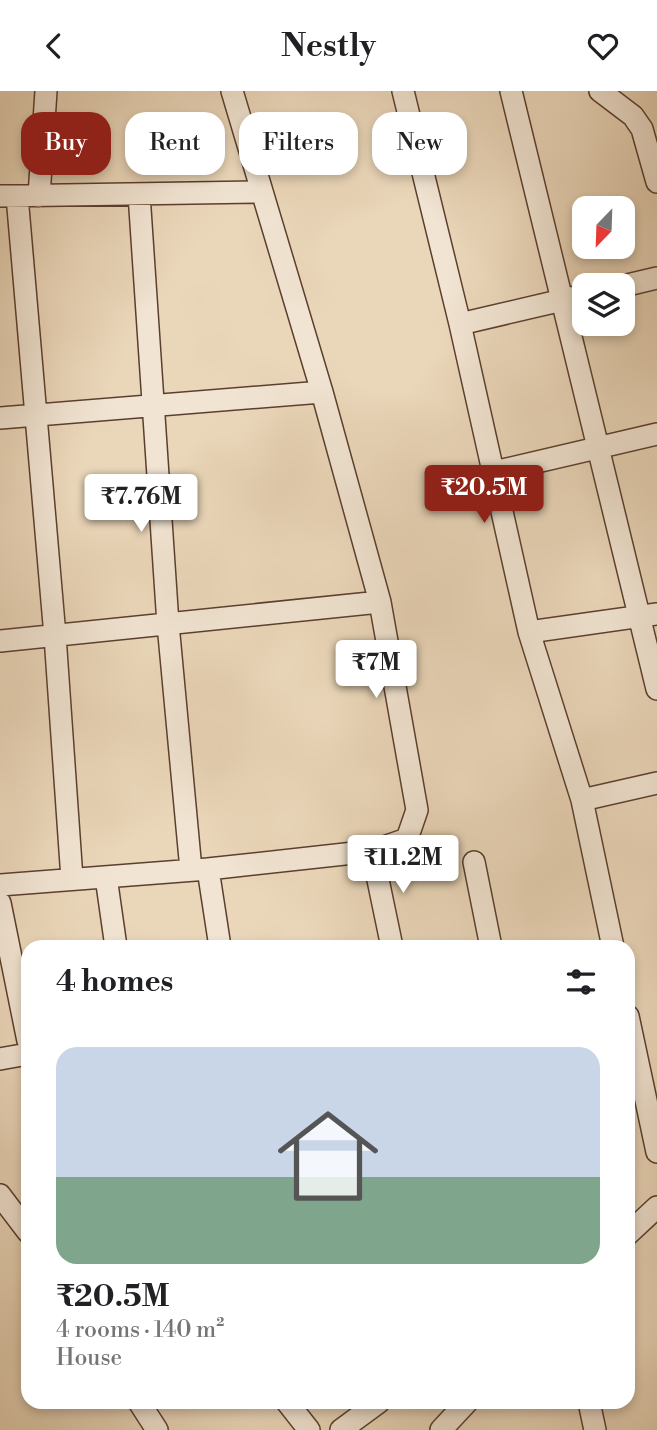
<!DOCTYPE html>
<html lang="en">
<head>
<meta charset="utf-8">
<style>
  body { margin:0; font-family:"Libre Bodoni",serif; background:#f6f6f6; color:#202124; height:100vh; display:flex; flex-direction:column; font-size:26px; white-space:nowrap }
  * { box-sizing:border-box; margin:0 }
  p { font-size:23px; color:#757577 }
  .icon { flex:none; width:38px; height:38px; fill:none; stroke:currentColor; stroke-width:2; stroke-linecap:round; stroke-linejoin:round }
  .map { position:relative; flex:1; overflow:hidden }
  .details { position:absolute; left:21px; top:849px; width:614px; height:469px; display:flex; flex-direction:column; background:#fff; border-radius:21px; box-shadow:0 4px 10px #0003 }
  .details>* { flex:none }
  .guide { position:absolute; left:21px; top:21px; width:616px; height:63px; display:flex; gap:14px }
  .needle { width:46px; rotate:203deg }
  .fabs { position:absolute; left:572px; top:105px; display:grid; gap:14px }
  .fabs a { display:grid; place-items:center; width:63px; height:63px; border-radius:14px; background:#fff; box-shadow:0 4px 10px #0003; font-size:35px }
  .price { position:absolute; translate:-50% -60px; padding:0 16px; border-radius:7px; background:#fff; color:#222; font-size:23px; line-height:46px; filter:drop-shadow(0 2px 4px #0008) }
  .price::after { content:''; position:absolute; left:50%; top:42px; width:21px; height:16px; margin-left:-10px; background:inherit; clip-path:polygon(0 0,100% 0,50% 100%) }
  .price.selected { background:#8f2418; color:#fff }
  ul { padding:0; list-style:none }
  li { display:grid; align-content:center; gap:14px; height:371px; padding:0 35px }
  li+li { border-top:2px solid #e0e0e0 }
  li span { display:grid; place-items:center; height:217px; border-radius:21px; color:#555 }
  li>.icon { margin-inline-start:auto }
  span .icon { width:126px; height:126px; fill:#fffc; stroke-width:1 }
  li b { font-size:30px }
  h2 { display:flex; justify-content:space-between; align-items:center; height:84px; padding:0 35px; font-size:30px }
  .tag { padding:0 24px; border-radius:21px; background:#fff; box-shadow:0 4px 10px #0003; font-size:24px; line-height:63px }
  .tag.selected { background:#8f2418; color:#fff }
  header { display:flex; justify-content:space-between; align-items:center; height:91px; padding:0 35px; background:#fff; font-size:32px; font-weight:700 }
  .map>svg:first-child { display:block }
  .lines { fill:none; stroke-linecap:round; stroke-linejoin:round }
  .minor-casing { stroke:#5b3f2e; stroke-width:24 }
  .minor { stroke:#f1e4d2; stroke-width:21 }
</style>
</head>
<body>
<header><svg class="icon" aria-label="back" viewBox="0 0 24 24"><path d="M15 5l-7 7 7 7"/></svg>Nestly<svg class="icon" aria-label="heart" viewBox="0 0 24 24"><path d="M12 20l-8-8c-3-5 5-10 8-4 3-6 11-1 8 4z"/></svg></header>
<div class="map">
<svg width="657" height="1339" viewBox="0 0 657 1339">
  <rect width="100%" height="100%" fill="#ead6b9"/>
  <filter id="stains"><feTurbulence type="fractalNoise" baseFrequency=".00286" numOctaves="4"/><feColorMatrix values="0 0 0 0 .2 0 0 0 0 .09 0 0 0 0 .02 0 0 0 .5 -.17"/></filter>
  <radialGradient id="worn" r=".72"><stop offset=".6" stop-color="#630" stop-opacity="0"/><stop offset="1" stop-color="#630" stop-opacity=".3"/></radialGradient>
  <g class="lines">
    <g class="minor-casing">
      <path id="minor" d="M 403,0 L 460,233 L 529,541 L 582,709 L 613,856
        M 511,0 L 657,598
        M 600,0 L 633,25 L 642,38 L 657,91
        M 139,103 L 168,533 L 191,779
        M 0,105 L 261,101
        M 17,105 L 55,545 L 72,788
        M 39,105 L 46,0
        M 623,195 L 657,187
        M 460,233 L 584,204
        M 0,327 L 322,301
        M 494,381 L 657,343
        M 529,541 L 657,523
        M 0,550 L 380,511
        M 582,709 L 657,692
        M 372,760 L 392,856
        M 474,771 L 491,856
        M 208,778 L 220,856
        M 106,786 L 116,856
        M 0,794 L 208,778 L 372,760 L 407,748 L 417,719 L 380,511 L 322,301 L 232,0
        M 0,812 L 28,950
        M 628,925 L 657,1061
        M 0,968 L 28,963
        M 0,1104 L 28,1141
        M 628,1143 L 657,1116
        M 139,1311 L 157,1339
        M 287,1311 L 309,1339
        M 589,1311 L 595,1339
        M 341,1339 L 379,1311
        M 441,1339 L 467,1311"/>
    </g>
    <use href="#minor" class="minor"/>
  </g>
  <rect width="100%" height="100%" filter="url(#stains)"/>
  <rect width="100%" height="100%" fill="url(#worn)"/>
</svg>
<div class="fabs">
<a><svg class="needle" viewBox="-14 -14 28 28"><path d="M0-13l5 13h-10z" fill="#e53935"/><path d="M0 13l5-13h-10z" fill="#757577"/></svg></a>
<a><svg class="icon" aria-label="layers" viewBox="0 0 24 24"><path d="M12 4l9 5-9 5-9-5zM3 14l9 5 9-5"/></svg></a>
</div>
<b class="price selected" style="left:484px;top:434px">₹20.5M</b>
<b class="price" style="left:141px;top:443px">₹7.76M</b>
<b class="price" style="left:376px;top:609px">₹7M</b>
<b class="price" style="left:403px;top:804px">₹11.2M</b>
<div class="guide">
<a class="tag selected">Buy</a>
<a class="tag">Rent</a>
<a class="tag">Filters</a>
<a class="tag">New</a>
</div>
<section class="details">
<h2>4 homes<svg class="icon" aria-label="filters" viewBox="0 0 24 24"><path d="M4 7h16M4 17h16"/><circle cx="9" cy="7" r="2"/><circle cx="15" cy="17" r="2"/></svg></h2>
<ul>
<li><span style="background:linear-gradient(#c9d6e8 60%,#7fa58c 0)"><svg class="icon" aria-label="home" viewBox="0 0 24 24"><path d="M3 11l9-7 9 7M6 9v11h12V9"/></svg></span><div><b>₹20.5M</b><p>4 rooms · 140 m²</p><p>House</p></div></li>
</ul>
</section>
</div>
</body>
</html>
